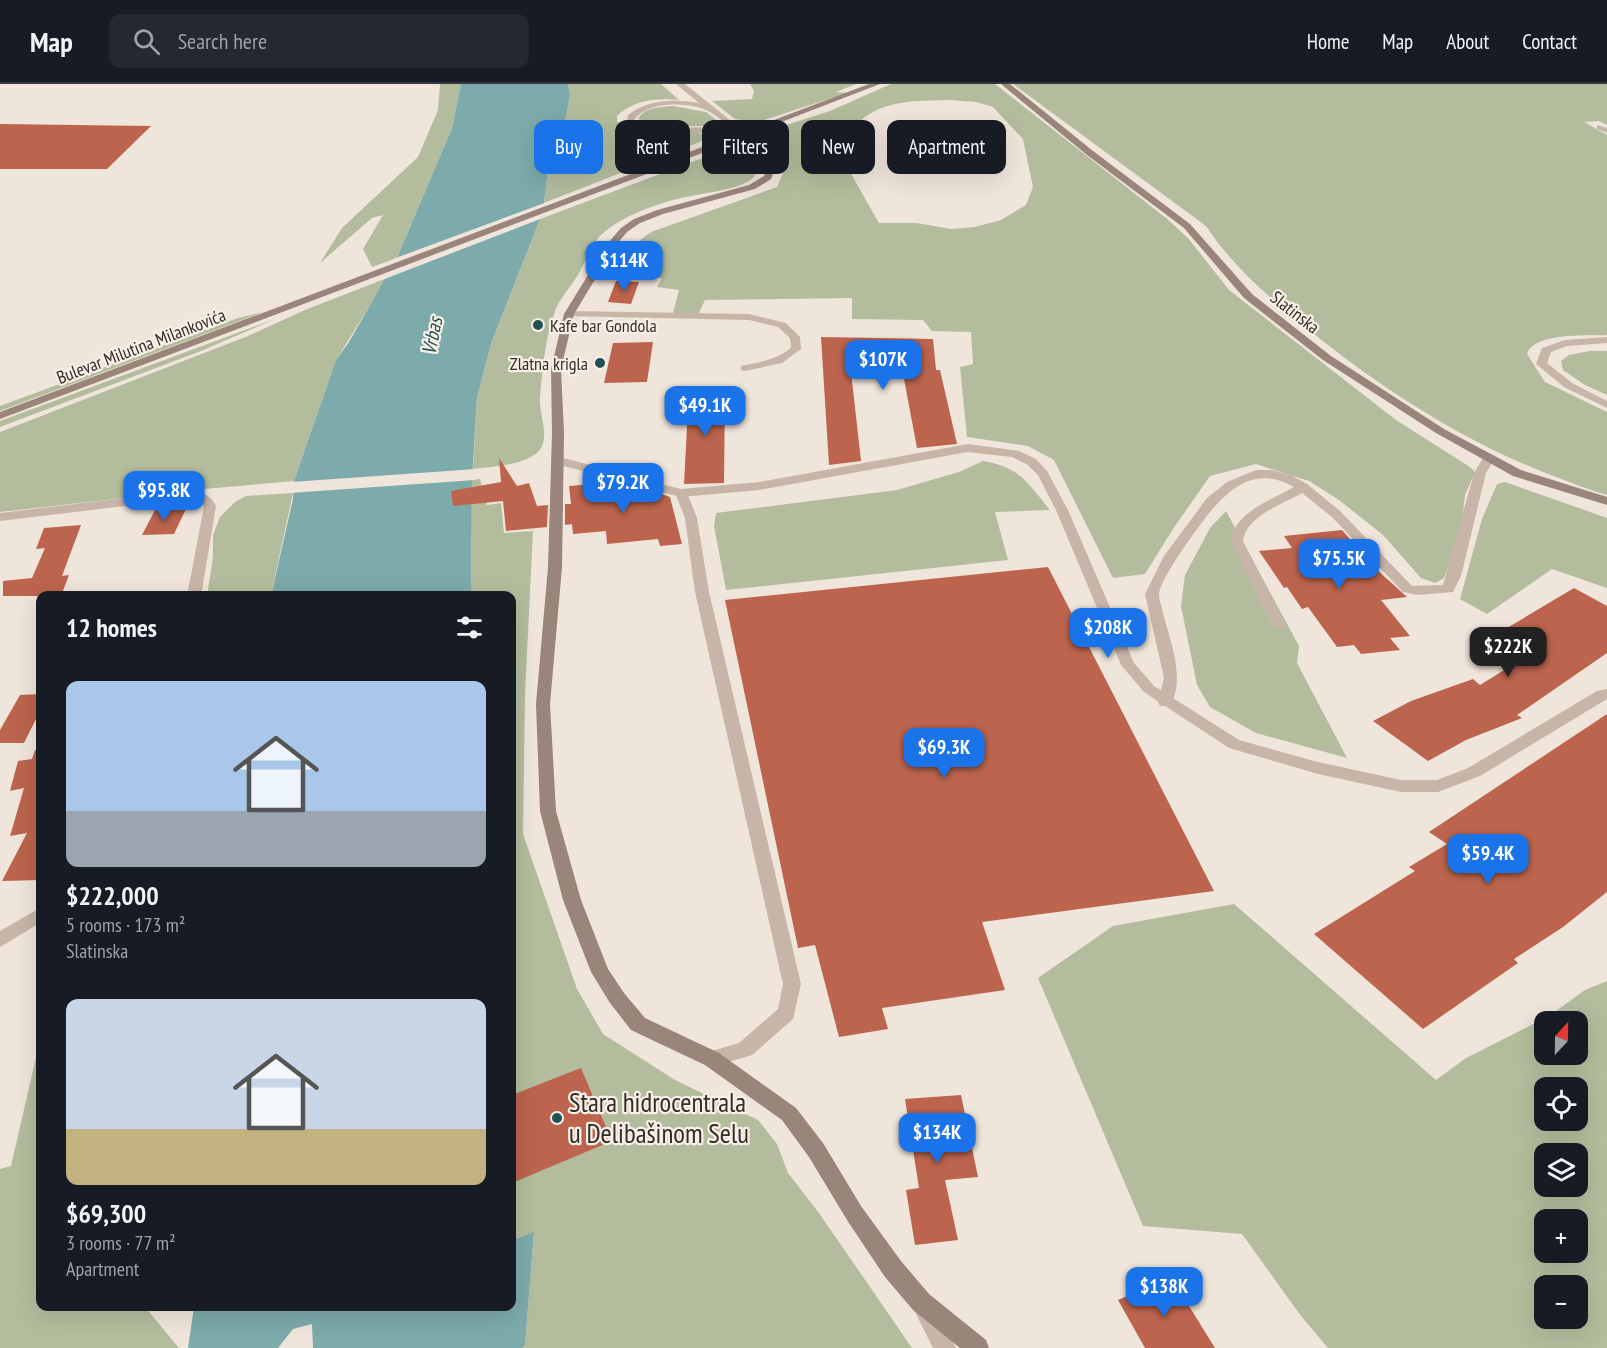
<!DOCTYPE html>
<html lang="en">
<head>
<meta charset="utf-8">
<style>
  body { margin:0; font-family:"PT Sans Narrow",sans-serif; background:#242831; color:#f1f3f6; height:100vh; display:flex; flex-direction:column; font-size:22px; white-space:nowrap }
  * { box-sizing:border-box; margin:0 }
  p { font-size:20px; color:#9ea1a6 }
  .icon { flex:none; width:33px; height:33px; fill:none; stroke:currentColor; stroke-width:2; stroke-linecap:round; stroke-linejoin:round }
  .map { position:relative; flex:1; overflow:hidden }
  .sheet { position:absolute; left:36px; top:507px; width:480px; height:720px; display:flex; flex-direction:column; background:#171b24; border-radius:12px; box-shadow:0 6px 24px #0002 }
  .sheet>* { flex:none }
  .hud { position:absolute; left:534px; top:36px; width:570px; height:54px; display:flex; gap:12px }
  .needle { width:39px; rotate:22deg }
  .tools { position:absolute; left:1534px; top:927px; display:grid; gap:12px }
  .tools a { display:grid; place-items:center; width:54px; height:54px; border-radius:12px; background:#171b24; box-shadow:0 6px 24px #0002; font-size:30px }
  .price { position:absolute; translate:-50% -51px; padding:0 14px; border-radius:12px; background:#1a73e8; color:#fff; font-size:20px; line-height:39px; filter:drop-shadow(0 2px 3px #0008) }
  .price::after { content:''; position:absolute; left:50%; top:36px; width:18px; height:14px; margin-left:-9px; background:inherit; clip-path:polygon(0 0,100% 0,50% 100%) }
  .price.selected { background:#222; color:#fff }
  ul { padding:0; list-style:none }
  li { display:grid; align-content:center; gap:12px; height:318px; padding:0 30px }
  li span { display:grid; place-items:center; height:186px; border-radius:12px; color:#555 }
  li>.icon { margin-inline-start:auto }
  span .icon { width:108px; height:108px; fill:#fffc; stroke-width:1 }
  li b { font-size:26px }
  h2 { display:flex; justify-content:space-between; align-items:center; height:72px; padding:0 30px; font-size:26px }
  .chip { padding:0 21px; border-radius:12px; background:#171b24; box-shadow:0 6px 24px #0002; font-size:21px; line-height:54px }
  .chip.selected { background:#1a73e8; color:#fff }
  header { display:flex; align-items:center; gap:36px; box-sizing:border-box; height:84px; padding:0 30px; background:#171b24; border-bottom:2px solid #363941 }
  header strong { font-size:28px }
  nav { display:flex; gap:33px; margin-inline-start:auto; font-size:21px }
  .search { width:420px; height:54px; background:#242831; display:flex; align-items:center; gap:15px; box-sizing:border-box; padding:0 21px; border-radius:12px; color:#9ea1a6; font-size:22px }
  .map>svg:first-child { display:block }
  .green { fill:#b3bd9d; fill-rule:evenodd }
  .water { fill:#7daaaa }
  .pier { fill:#f0e5db }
  .building { fill:#bc644d }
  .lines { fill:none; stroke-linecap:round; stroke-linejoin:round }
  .lane { fill:#c7b5a8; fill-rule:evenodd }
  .street { fill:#c7b5a8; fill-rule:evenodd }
  .secondary { fill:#9a857a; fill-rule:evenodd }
  .poi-dot { fill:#215152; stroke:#f8f0e7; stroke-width:2 }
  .labels { text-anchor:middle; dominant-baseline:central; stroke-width:4.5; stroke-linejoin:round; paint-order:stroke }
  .far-street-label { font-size:18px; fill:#342b28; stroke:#f8f0e7 }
  .far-poi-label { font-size:18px; fill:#342b28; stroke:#f8f0e7; text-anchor:start }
  .far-water-label { font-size:20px; font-style:italic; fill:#215152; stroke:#f8f0e7 }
  .near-poi-label { font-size:27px; fill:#342b28; stroke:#f8f0e7; text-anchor:start }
</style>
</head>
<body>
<header>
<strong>Map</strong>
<div class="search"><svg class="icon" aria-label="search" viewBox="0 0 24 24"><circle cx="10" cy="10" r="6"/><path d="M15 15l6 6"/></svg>Search here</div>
<nav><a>Home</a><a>Map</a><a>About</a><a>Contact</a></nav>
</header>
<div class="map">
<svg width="1607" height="1264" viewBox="0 0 1607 1264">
  <rect width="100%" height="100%" fill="#f0e5db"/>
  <path class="green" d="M 440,0 L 461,0 L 452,44 L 397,174 L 372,183 L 363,165 L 383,131 L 372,134 L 320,179 L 342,144 L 418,73 L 438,26 Z
    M 568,0 L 661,0 L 679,16 C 657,14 633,16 617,32 L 617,37 C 642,62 677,42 706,51 L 707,55 L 544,119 L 549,77 L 560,62 L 570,12 Z
    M 750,0 L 856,0 L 836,8 L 847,9 L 758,38 L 735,35 L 712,17 L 752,15 L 754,7 Z
    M 891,0 L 995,0 L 1166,134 L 1188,154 L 1229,206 L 1396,336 L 1470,383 L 1475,388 L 1465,411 L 1461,446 L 1444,494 L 1435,499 L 1421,494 L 1383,451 L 1339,416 L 1309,397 L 1256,380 L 1210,392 L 1173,445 L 1145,490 L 1113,494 L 1054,376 L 1028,362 L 967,353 L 960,283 L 973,280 L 971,248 L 932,247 L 923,236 L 852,235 L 852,214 L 705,216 L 699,229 L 673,229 L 679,206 L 657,203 L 662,194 L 605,191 L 625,167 L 651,148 L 777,103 L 786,82 L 782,74 L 766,58 L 766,51 L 774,45 L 830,27 ZM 950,16 L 976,18 L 993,23 L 1023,55 L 1033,103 L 1026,121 L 1001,136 L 975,143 L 951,145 L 917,139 L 879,139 L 850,88 L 840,85 L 862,60 L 858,49 L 859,38 C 884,15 918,17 950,16 Z
    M 1013,0 L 1607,0 L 1607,41 L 1599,37 L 1584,38 L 1607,51 L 1607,251 C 1587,252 1534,248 1527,270 L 1545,298 L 1607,328 L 1607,411 C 1592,407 1578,401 1564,396 C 1470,362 1386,308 1309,246 C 1271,215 1233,183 1206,142 Z
    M 673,22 L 706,28 L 728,45 L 701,42 L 655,43 L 638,35 C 644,23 661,23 673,22 Z
    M 734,69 L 749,73 L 758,83 C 757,91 752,96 745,99 C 730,106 712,108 696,111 C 671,115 607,133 592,163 C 587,172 583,182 578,191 C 570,204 558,216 554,230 C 545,256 542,287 540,315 C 539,331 551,355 538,368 C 524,381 492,383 473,385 L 477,313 L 492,257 L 540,135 L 700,75 L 720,70 Z
    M 387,194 L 336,276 L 294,397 L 204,405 L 0,428 L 0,348 L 248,252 L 305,226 Z
    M 263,228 L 0,327 L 0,322 L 238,234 Z
    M 275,235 L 201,267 L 0,343 L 0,337 Z
    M 1590,267 L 1607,267 L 1607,311 L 1585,301 L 1563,286 L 1561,277 L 1569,271 Z
    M 983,377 C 1020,383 1028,399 1050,426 L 995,428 L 1008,476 L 726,506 L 714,442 L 716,429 L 897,406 L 959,388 Z
    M 480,395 L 487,421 L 501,419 L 504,449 L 533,447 L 525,611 L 523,750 L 577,905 L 603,950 L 675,996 L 758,1036 L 777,1060 L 788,1089 L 819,1129 L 912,1264 L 522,1264 L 525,1261 L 534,1149 L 512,1157 L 512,991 L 514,990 L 512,969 L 512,512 L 471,512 L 472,396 Z
    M 1505,398 L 1607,434 L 1607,504 L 1552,485 L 1487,530 L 1460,515 L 1482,435 L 1497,400 Z
    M 293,409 L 271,511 L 207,512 L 213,473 L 213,451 L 220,433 L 235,418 L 246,412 Z
    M 1226,427 L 1299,562 L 1297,579 L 1347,674 L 1256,649 L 1210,623 L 1197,601 L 1181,522 L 1185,491 L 1210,444 Z
    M 1234,820 L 1436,996 L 1466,974 L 1549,932 L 1585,906 L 1607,897 L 1607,1264 L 1328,1264 L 1301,1232 L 1242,1150 L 1143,1142 L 1038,894 L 1113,842 ZM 1545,938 L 1578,938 L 1578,970 L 1545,970 ZM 1545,1004 L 1578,1004 L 1578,1036 L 1545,1036 ZM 1545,1070 L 1578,1070 L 1578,1102 L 1545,1102 ZM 1545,1136 L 1578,1136 L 1578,1168 L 1545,1168 ZM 1545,1202 L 1578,1202 L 1578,1234 L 1545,1234 Z
    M 40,956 L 40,1222 L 145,1223 L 179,1264 L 0,1264 L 0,1085 L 11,1082 Z"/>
  <path class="water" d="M 461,0 L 568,0 L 570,12 L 560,62 L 549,77 L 544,119 L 540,135 L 492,257 L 477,313 L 472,396 L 471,511 L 271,512 L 293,415 L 294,397 L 336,276 L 349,258 L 397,174 L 452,44 Z
    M 534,1148 L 525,1261 L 522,1264 L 313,1264 L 312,1240 L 293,1245 L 278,1264 L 188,1264 L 194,1223 L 512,1222 L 512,1157 Z"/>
  <path class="pier" d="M 547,118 L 543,134 L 382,196 L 393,175 Z
    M 476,385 L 475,396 L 290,409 L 291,398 Z"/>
  <path class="building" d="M 0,40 L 151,42 L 107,85 L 0,85 Z
    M 616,197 L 639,198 L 631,220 L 608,218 Z
    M 821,253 L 933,255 L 936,286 L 940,286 L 957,360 L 917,364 L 901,279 L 850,279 L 861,377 L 829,381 Z
    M 653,258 L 647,298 L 604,299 L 613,259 Z
    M 689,305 L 725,305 L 724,399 L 684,400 Z
    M 499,374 L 517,402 L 529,399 L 537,422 L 548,421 L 547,443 L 506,447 L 503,417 L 453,422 L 451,407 L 501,398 Z
    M 604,399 L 605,405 L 632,402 L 650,407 L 658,403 L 659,409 L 670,413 L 682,460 L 660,462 L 658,455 L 607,460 L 606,447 L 573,450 L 572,440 L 565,441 L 565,420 L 571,420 L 569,402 Z
    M 186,425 L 174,450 L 142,451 L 155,426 Z
    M 81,441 L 62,492 L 69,491 L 61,512 L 3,512 L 3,497 L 32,494 L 45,464 L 36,465 L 44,444 Z
    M 1342,446 L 1375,484 L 1407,513 L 1381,516 L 1410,552 L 1390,554 L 1400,566 L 1361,570 L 1354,561 L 1337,563 L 1308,523 L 1302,525 L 1287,503 L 1284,504 L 1259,467 L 1292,464 L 1284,452 Z
    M 1048,483 L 1214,807 L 982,838 L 1005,906 L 882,924 L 888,945 L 839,953 L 815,861 L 798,864 L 725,516 Z
    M 1574,504 L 1607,522 L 1607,569 L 1517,631 L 1522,634 L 1466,656 L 1428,677 L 1373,637 L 1411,617 L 1473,595 L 1480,601 L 1530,570 L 1497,550 Z
    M 40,610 L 40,627 L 24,659 L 0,659 L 0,646 L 20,611 Z
    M 1607,630 L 1607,808 L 1563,843 L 1514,875 L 1518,879 L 1423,945 L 1314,850 L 1415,787 L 1409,783 L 1447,760 L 1429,748 Z
    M 35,666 L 40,667 L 40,796 L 2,797 L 27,749 L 10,752 L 24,704 L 10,707 L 18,677 L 32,675 Z
    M 581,984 L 612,1057 L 512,1099 L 512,1011 Z
    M 961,1011 L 978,1093 L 945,1096 L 958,1156 L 915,1161 L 906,1106 L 919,1104 L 905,1015 Z
    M 1171,1193 L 1215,1264 L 1145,1264 L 1118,1216 Z"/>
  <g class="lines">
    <path class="lane" d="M 676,0 L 685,0 L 746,49 L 746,53 L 740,53 C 730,44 718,31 706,26 C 687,18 647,17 634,36 C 660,55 713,33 728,51 L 723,59 L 707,67 L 704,67 L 704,63 L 717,55 L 719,51 C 688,44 654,59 627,39 L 628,31 C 649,15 674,15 699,19 Z
      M 1597,41 L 1607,44 L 1607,49 L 1597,45 Z
      M 569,227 L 749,230 L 786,239 L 800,253 L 801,265 L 782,279 L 745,287 L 741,286 L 741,282 C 759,278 776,276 791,264 L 790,254 L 778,243 L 749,236 L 565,232 L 564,230 Z
      M 1607,253 L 1607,259 L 1567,262 L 1551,268 L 1547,279 L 1572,299 L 1607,317 L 1607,324 L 1564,303 L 1536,280 L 1542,264 L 1565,256 Z
      M 1489,370 L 1495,374 L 1486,389 L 1461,492 L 1453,508 L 1418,511 L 1403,508 L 1332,433 L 1302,409 C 1283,420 1246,432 1243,457 L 1286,541 L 1279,545 L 1272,541 L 1231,457 C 1234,428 1272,416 1294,403 C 1244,374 1213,423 1187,459 C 1180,469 1159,500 1159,511 C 1159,516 1162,523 1163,529 C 1170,557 1186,594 1170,622 L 1160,622 L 1158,618 L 1164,594 L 1145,510 L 1164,472 L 1207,414 L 1227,398 L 1256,386 L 1272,386 L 1291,391 L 1307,400 L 1340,427 L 1412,502 L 1443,501 L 1474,389 L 1485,371 Z
      M 681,405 L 687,409 L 697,434 L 709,508 L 801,900 L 793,935 L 752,971 L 712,983 L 705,981 L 702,975 L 705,969 L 739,959 L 778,925 L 783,900 L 695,508 L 685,434 L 675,409 Z
      M 924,1213 L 932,1216 L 956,1264 L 933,1264 L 913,1224 L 916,1216 Z"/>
    <path class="street" d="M 968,360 L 1019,367 L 1036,375 L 1047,387 L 1068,426 L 1134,579 L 1154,602 L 1239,656 L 1318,678 L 1401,696 L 1437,696 L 1468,684 L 1597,607 L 1607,605 L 1607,615 L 1480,692 L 1438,708 L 1401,708 L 1318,690 L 1229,664 L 1144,608 L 1121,581 L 1056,426 L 1038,391 L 1028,381 L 1012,373 L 968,368 L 759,406 L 681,413 L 661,408 L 659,405 L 665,401 L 681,405 L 759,398 Z
      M 556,372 L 655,398 L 657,401 L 651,405 L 552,379 L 552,373 Z
      M 175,408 C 192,408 208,405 216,422 L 201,512 L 187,512 L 204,422 L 197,415 L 175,416 L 0,437 L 0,429 Z
      M 40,824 L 40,839 L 0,863 L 0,847 Z"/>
    <path class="secondary" d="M 869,0 L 880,0 L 748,51 L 771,72 L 776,82 L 771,95 L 755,105 L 663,130 L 640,139 L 627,148 L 616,161 L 574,230 L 561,285 L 564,349 L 562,483 L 550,620 L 556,727 L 581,816 L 608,885 L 624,909 L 645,934 L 719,969 L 796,1024 L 823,1059 L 861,1122 L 901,1177 L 929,1210 L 986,1256 L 989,1264 L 960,1264 L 913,1226 L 885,1193 L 847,1136 L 809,1073 L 782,1036 L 705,981 L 631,946 L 610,919 L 591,888 L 563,816 L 540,727 L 536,620 L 548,483 L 552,349 L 551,285 L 564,230 L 607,160 L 621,144 L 634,135 L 657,126 L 749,101 L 764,92 L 768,82 L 764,75 L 737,68 L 713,69 L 710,66 L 0,335 L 0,328 ZM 741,54 L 757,68 L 737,64 L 713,65 Z
      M 1001,0 L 1010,0 L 1093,67 L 1190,140 L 1252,210 L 1331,272 L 1444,345 L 1521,386 L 1607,413 L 1607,421 L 1513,392 L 1436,349 L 1323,276 L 1244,214 L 1184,144 L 1087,71 Z"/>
  </g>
  <g class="poi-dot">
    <circle cx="538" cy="241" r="6"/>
    <circle cx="600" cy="279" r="6"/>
    <circle cx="557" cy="1034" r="6"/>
  </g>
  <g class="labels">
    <g class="far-street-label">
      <text transform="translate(1295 228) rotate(38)">Slatinska</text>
      <text transform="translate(141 262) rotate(-21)">Bulevar Milutina Milankovića</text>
    </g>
    <g class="far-poi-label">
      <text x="550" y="241">Kafe bar Gondola</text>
      <text x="588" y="279" text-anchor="end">Zlatna krigla</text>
    </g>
    <g class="far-water-label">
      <text transform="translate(432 252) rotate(-79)">Vrbas</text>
    </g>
    <g class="near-poi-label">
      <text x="569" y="1018">Stara hidrocentrala<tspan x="569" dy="31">u Delibašinom Selu</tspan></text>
    </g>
  </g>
</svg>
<div class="tools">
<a><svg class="needle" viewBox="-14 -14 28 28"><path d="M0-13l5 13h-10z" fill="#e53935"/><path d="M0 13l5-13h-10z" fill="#9ea1a6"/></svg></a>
<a><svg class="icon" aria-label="locate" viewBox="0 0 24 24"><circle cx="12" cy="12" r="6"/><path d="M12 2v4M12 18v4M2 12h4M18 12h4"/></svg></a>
<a><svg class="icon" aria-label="layers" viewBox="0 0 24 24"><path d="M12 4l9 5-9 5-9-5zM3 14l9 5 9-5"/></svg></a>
<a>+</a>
<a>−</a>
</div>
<b class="price" style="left:624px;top:208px">$114K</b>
<b class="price" style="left:883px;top:307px">$107K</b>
<b class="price" style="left:705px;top:353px">$49.1K</b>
<b class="price" style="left:623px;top:430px">$79.2K</b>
<b class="price" style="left:164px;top:438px">$95.8K</b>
<b class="price" style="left:1339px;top:506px">$75.5K</b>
<b class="price" style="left:1108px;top:575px">$208K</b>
<b class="price selected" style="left:1508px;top:594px">$222K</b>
<b class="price" style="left:944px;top:695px">$69.3K</b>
<b class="price" style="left:1488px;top:801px">$59.4K</b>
<b class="price" style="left:937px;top:1080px">$134K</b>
<b class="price" style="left:1164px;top:1234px">$138K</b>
<div class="hud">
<a class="chip selected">Buy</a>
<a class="chip">Rent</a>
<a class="chip">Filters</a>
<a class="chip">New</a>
<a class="chip">Apartment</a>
</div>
<section class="sheet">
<h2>12 homes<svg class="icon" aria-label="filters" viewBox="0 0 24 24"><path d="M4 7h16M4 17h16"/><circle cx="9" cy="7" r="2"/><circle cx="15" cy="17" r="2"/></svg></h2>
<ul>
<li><span style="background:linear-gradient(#a9c7e8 70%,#9aa5b1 0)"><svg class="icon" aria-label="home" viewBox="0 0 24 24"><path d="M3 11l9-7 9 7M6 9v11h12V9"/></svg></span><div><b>$222,000</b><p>5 rooms · 173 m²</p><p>Slatinska</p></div></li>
<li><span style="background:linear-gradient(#c9d6e8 70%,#c2b280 0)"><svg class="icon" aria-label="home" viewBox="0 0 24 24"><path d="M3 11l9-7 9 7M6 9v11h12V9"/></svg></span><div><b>$69,300</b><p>3 rooms · 77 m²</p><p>Apartment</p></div></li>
</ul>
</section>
</div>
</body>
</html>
